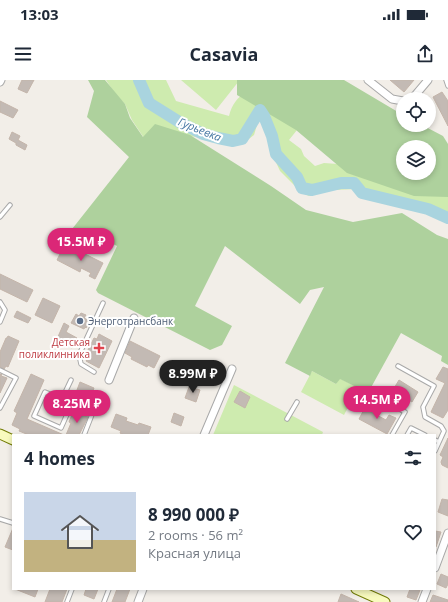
<!DOCTYPE html>
<html lang="en">
<head>
<meta charset="utf-8">
<style>
  body { margin:0; font-family:"Open Sans",sans-serif; background:#f6f6f7; color:#1f2937; height:100vh; display:flex; flex-direction:column; font-size:15px; white-space:nowrap }
  * { box-sizing:border-box; margin:0 }
  p { font-size:13px; color:#747a83 }
  .icon { flex:none; width:22px; height:22px; fill:none; stroke:currentColor; stroke-width:2; stroke-linecap:round; stroke-linejoin:round }
  .map { position:relative; flex:1; overflow:hidden }
  .side { position:absolute; left:12px; top:354px; width:424px; height:156px; display:flex; flex-direction:column; background:#fff; border-radius:0px; box-shadow:0 2px 6px #0003 }
  .side>* { flex:none }
  .fabs { position:absolute; left:396px; top:12px; display:grid; gap:8px }
  .fabs a { display:grid; place-items:center; width:40px; height:40px; border-radius:50%; background:#fff; box-shadow:0 2px 6px #0003; font-size:20px }
  .price { position:absolute; translate:-50% -34px; padding:0 9px; border-radius:14px; background:#db2777; color:#fff; font-size:13px; line-height:26px; filter:drop-shadow(0 1px 2px #0008) }
  .price::after { content:''; position:absolute; left:50%; top:24px; width:12px; height:9px; margin-left:-6px; background:inherit; clip-path:polygon(0 0,100% 0,50% 100%) }
  .price.selected { background:#222; color:#fff }
  ul { padding:0; list-style:none }
  li { display:flex; align-items:center; gap:12px; height:100px; padding:0 12px }
  li span { display:grid; place-items:center; flex:none; width:112px; height:80px; border-radius:0px; color:#555 }
  li>.icon { margin-inline-start:auto }
  span .icon { width:48px; height:48px; fill:#fffc; stroke-width:1 }
  li b { font-size:17px }
  h2 { display:flex; justify-content:space-between; align-items:center; height:48px; padding:0 12px; font-size:17px }
  .status { display:flex; justify-content:space-between; align-items:center; height:28px; padding:0 20px; background:#fff; direction:ltr }
  .status svg { height:11px; fill:currentColor }
  header { display:flex; justify-content:space-between; align-items:center; height:52px; padding:0 12px; background:#fff; font-size:18px; font-weight:700 }
  .map>svg:first-child { display:block }
  .grass { fill:#ceebaf }
  .forest { fill:#aed19d; fill-rule:evenodd }
  .lines { fill:none; stroke-linecap:round; stroke-linejoin:round }
  .river { stroke:#a9d4df; stroke-width:12 }
  .building { fill:#c3bab4; stroke:#c4b5aa }
  .lane-casing { stroke:#a9a9a9; stroke-width:5.5 }
  .street-casing { stroke:#a9a9a9; stroke-width:9 }
  .secondary-casing { stroke:#727c05; stroke-width:11 }
  .lane { stroke:#fff; stroke-width:3.5 }
  .street { stroke:#fff; stroke-width:7 }
  .secondary { stroke:#f8fabe; stroke-width:9 }
  .service-dot { fill:#5c6f8a; stroke:#fff; stroke-width:1.5 }
  .health-dot { fill:#e0444e; stroke:#fff; stroke-width:1.5 }
  .labels { text-anchor:middle; dominant-baseline:central; stroke-width:4; stroke-linejoin:round; paint-order:stroke }
  .service-label { font-size:10px; fill:#4e5e75; stroke:#fff; text-anchor:start }
  .health-label { font-size:10px; fill:#be3a42; stroke:#fff; text-anchor:end }
  .water-label { font-size:11px; font-style:italic; fill:#4777a3; stroke:#fff }
</style>
</head>
<body>
<div class="status"><b>13:03</b><svg viewBox="0 0 49 12"><path d="M0 12V9h3v3zM5 12V6h3v6zM10 12V3h3v9zM15 12V0h3v12zM26 1h20v11H26zM47 4h2v5h-2z"/></svg></div>
<header><svg class="icon" aria-label="menu" viewBox="0 0 24 24"><path d="M4 6h16M4 12h16M4 18h16"/></svg>Casavia<svg class="icon" aria-label="share" viewBox="0 0 24 24"><path d="M12 15V3M7 8l5-5 5 5M5 13v7h14v-7"/></svg></header>
<div class="map">
<svg width="448" height="522" viewBox="0 0 448 522">
  <rect width="100%" height="100%" fill="#f2eee8"/>
  <path class="grass" d="M 106,0 L 166,0 L 176,21 L 229,36 C 232,24 237,18 247,11 L 297,50 L 289,60 L 301,69 L 304,76 L 315,86 L 324,83 L 338,84 L 448,115 L 448,140 C 425,123 376,132 358,109 L 332,110 L 309,116 L 302,113 L 280,91 L 274,78 L 267,40 L 260,35 L 254,55 L 241,65 L 190,56 L 144,58 L 132,40 L 125,24 L 116,15 Z
    M 181,0 L 238,0 L 239,1 L 216,30 Z
    M 312,291 L 336,304 L 339,298 L 358,308 L 344,335 L 301,312 Z
    M 234,305 L 323,352 L 322,355 L 213,355 Z"/>
  <path class="forest" d="M 88,0 L 105,0 L 125,24 L 130,38 L 143,57 L 155,44 L 190,55 L 271,106 L 306,130 L 353,142 L 402,133 L 437,155 L 448,159 L 448,285 L 441,281 L 442,276 L 401,253 L 368,313 L 340,299 L 336,304 L 312,291 L 310,296 L 285,283 L 324,207 L 310,210 L 300,224 L 225,166 L 195,226 L 232,246 L 222,265 L 210,270 L 98,213 L 96,210 L 117,166 L 89,152 L 80,171 L 61,163 L 129,77 L 87,37 L 94,11 Z
    M 237,0 L 344,0 L 403,35 L 403,45 L 422,45 L 443,56 L 448,64 L 448,117 L 414,116 L 347,93 L 296,50 L 237,15 ZM 403,67 L 429,67 L 429,93 L 403,93 Z"/>
  <g class="lines">
    <path class="river" d="M 139,0 L 149,23 L 181,43 L 203,54 L 218,58 L 233,61 L 242,59 L 260,30 L 264,36 L 272,56 L 276,74 L 297,97 L 302,108 L 312,110 L 341,103 L 354,103 L 362,113 L 428,129 L 448,138"/>
  </g>
  <path class="building" d="M 22,0 L 34,0 L 27,13 L 18,9 Z
    M 390,0 L 414,0 L 404,12 Z
    M 442,12 L 448,21 L 448,46 L 433,17 Z
    M 0,21 L 18,30 L 13,38 L 0,32 Z
    M 12,52 L 20,56 L 18,60 L 27,65 L 25,70 L 16,65 L 16,63 L 9,59 Z
    M 63,168 L 79,176 L 81,172 L 103,183 L 95,199 L 89,196 L 91,193 L 81,188 L 80,192 L 57,180 Z
    M 0,194 L 33,210 L 27,222 L 0,209 Z
    M 43,218 L 60,226 L 52,243 L 35,235 Z
    M 17,231 L 31,238 L 28,243 L 14,237 Z
    M 81,233 L 86,235 L 84,238 L 88,240 L 87,242 L 89,243 L 86,248 L 85,247 L 84,249 L 71,243 L 76,234 L 79,236 Z
    M 64,243 L 69,246 L 66,252 L 77,258 L 72,268 L 57,259 Z
    M 99,254 L 112,261 L 99,288 L 86,281 L 88,278 L 85,276 L 94,258 L 97,259 Z
    M 8,256 L 19,261 L 8,287 L 6,286 L 4,289 L 0,287 L 0,272 L 6,258 L 7,258 Z
    M 130,261 L 160,276 L 154,288 L 148,285 L 147,287 L 131,279 L 132,277 L 125,273 Z
    M 443,287 L 448,289 L 448,330 L 443,338 L 431,332 L 445,303 L 436,299 Z
    M 0,294 L 2,294 L 1,296 L 7,298 L 0,313 Z
    M 31,294 L 44,300 L 27,339 L 64,355 L 29,355 L 19,351 L 20,349 L 12,345 L 17,333 L 14,331 Z
    M 399,300 L 418,312 L 412,322 L 393,310 Z
    M 80,302 L 94,308 L 88,323 L 74,318 Z
    M 189,307 L 200,310 L 196,322 L 185,318 Z
    M 240,311 L 250,317 L 245,328 L 234,322 Z
    M 367,324 L 374,327 L 371,332 L 386,340 L 389,335 L 396,338 L 387,354 L 359,339 Z
    M 74,330 L 88,337 L 79,355 L 66,355 L 71,343 L 69,342 Z
    M 174,333 L 184,337 L 181,346 L 171,342 Z
    M 116,334 L 127,338 L 126,341 L 138,345 L 139,343 L 151,347 L 148,355 L 124,355 L 120,353 L 121,351 L 111,347 Z
    M 448,358 L 448,388 L 442,385 L 441,382 L 443,377 L 440,375 Z
    M 442,419 L 448,420 L 448,436 L 438,432 Z
    M 13,448 L 13,470 L 5,467 Z
    M 435,451 L 441,452 L 436,467 L 435,467 Z
    M 441,494 L 448,497 L 448,504 L 446,508 L 437,504 Z
    M 15,509 L 38,509 L 35,517 Z
    M 50,509 L 67,509 L 62,522 L 45,522 Z
    M 86,509 L 98,509 L 94,519 L 84,515 Z
    M 117,509 L 130,509 L 125,522 L 112,522 Z
    M 410,509 L 420,510 L 416,520 L 407,517 Z
    M 341,514 L 359,522 L 338,522 Z
    M 433,515 L 448,520 L 448,522 L 430,522 Z"/>
  <g class="lines">
    <g class="lane-casing">
      <path id="lane" d="M 446,0 L 448,6
        M 0,137 L 10,125
        M 0,222 L 5,230 L 0,242
        M 398,286 L 434,306 L 423,327 L 425,337 L 441,346 L 444,351 L 439,362
        M 0,290 L 16,298 L 0,328
        M 94,292 L 81,284 L 79,275 L 103,223
        M 71,300 L 62,319 L 93,332 L 84,355
        M 378,317 L 405,332 L 392,355
        M 62,319 L 45,312 L 34,336 L 61,348 L 72,323
        M 287,339 L 297,322
        M 407,355 L 411,348 L 425,355
        M 435,360 L 439,362 L 435,371
        M 0,439 L 13,443
        M 67,522 L 72,509
        M 104,522 L 109,509"/>
    </g>
    <g class="street-casing">
      <path id="street" d="M 368,0 L 392,19 L 403,21
        M 0,2 L 1,0
        M 412,19 L 428,0
        M 109,300 L 134,238
        M 204,355 L 232,289
        M 435,488 L 448,453
        M 138,522 L 143,509
        M 422,522 L 427,509"/>
    </g>
    <g class="secondary-casing">
      <path id="secondary" d="M 0,354 L 13,360
        M 356,509 L 385,522"/>
    </g>
    <use href="#lane" class="lane"/>
    <use href="#street" class="street"/>
    <use href="#secondary" class="secondary"/>
  </g>
  <circle class="service-dot" cx="80" cy="241" r="4"/>
  <path class="health-dot" d="M97 262h4v4h4v4h-4v4h-4v-4h-4v-4h4z"/>
  <g class="labels">
    <g class="service-label">
      <text x="88" y="241">Энерготрансбанк</text>
    </g>
    <g class="health-label">
      <text x="90" y="262">Детская<tspan x="90" dy="12">поликлинника</tspan></text>
    </g>
    <g class="water-label">
      <text transform="translate(200 49) rotate(22)">Гурьевка</text>
    </g>
  </g>
</svg>
<div class="fabs">
<a><svg class="icon" aria-label="locate" viewBox="0 0 24 24"><circle cx="12" cy="12" r="6"/><path d="M12 2v4M12 18v4M2 12h4M18 12h4"/></svg></a>
<a><svg class="icon" aria-label="layers" viewBox="0 0 24 24"><path d="M12 4l9 5-9 5-9-5zM3 14l9 5 9-5"/></svg></a>
</div>
<b class="price" style="left:81px;top:182px">15.5M ₽</b>
<b class="price selected" style="left:193px;top:314px">8.99M ₽</b>
<b class="price" style="left:377px;top:340px">14.5M ₽</b>
<b class="price" style="left:77px;top:344px">8.25M ₽</b>
<section class="side">
<h2>4 homes<svg class="icon" aria-label="filters" viewBox="0 0 24 24"><path d="M4 7h16M4 17h16"/><circle cx="9" cy="7" r="2"/><circle cx="15" cy="17" r="2"/></svg></h2>
<ul>
<li><span style="background:linear-gradient(#c9d6e8 60%,#c2b280 0)"><svg class="icon" aria-label="home" viewBox="0 0 24 24"><path d="M3 11l9-7 9 7M6 9v11h12V9"/></svg></span><div><b>8 990 000 ₽</b><p>2 rooms · 56 m²</p><p>Красная улица</p></div><svg class="icon" aria-label="heart" viewBox="0 0 24 24"><path d="M12 20l-8-8c-3-5 5-10 8-4 3-6 11-1 8 4z"/></svg></li>
</ul>
</section>
</div>
</body>
</html>
